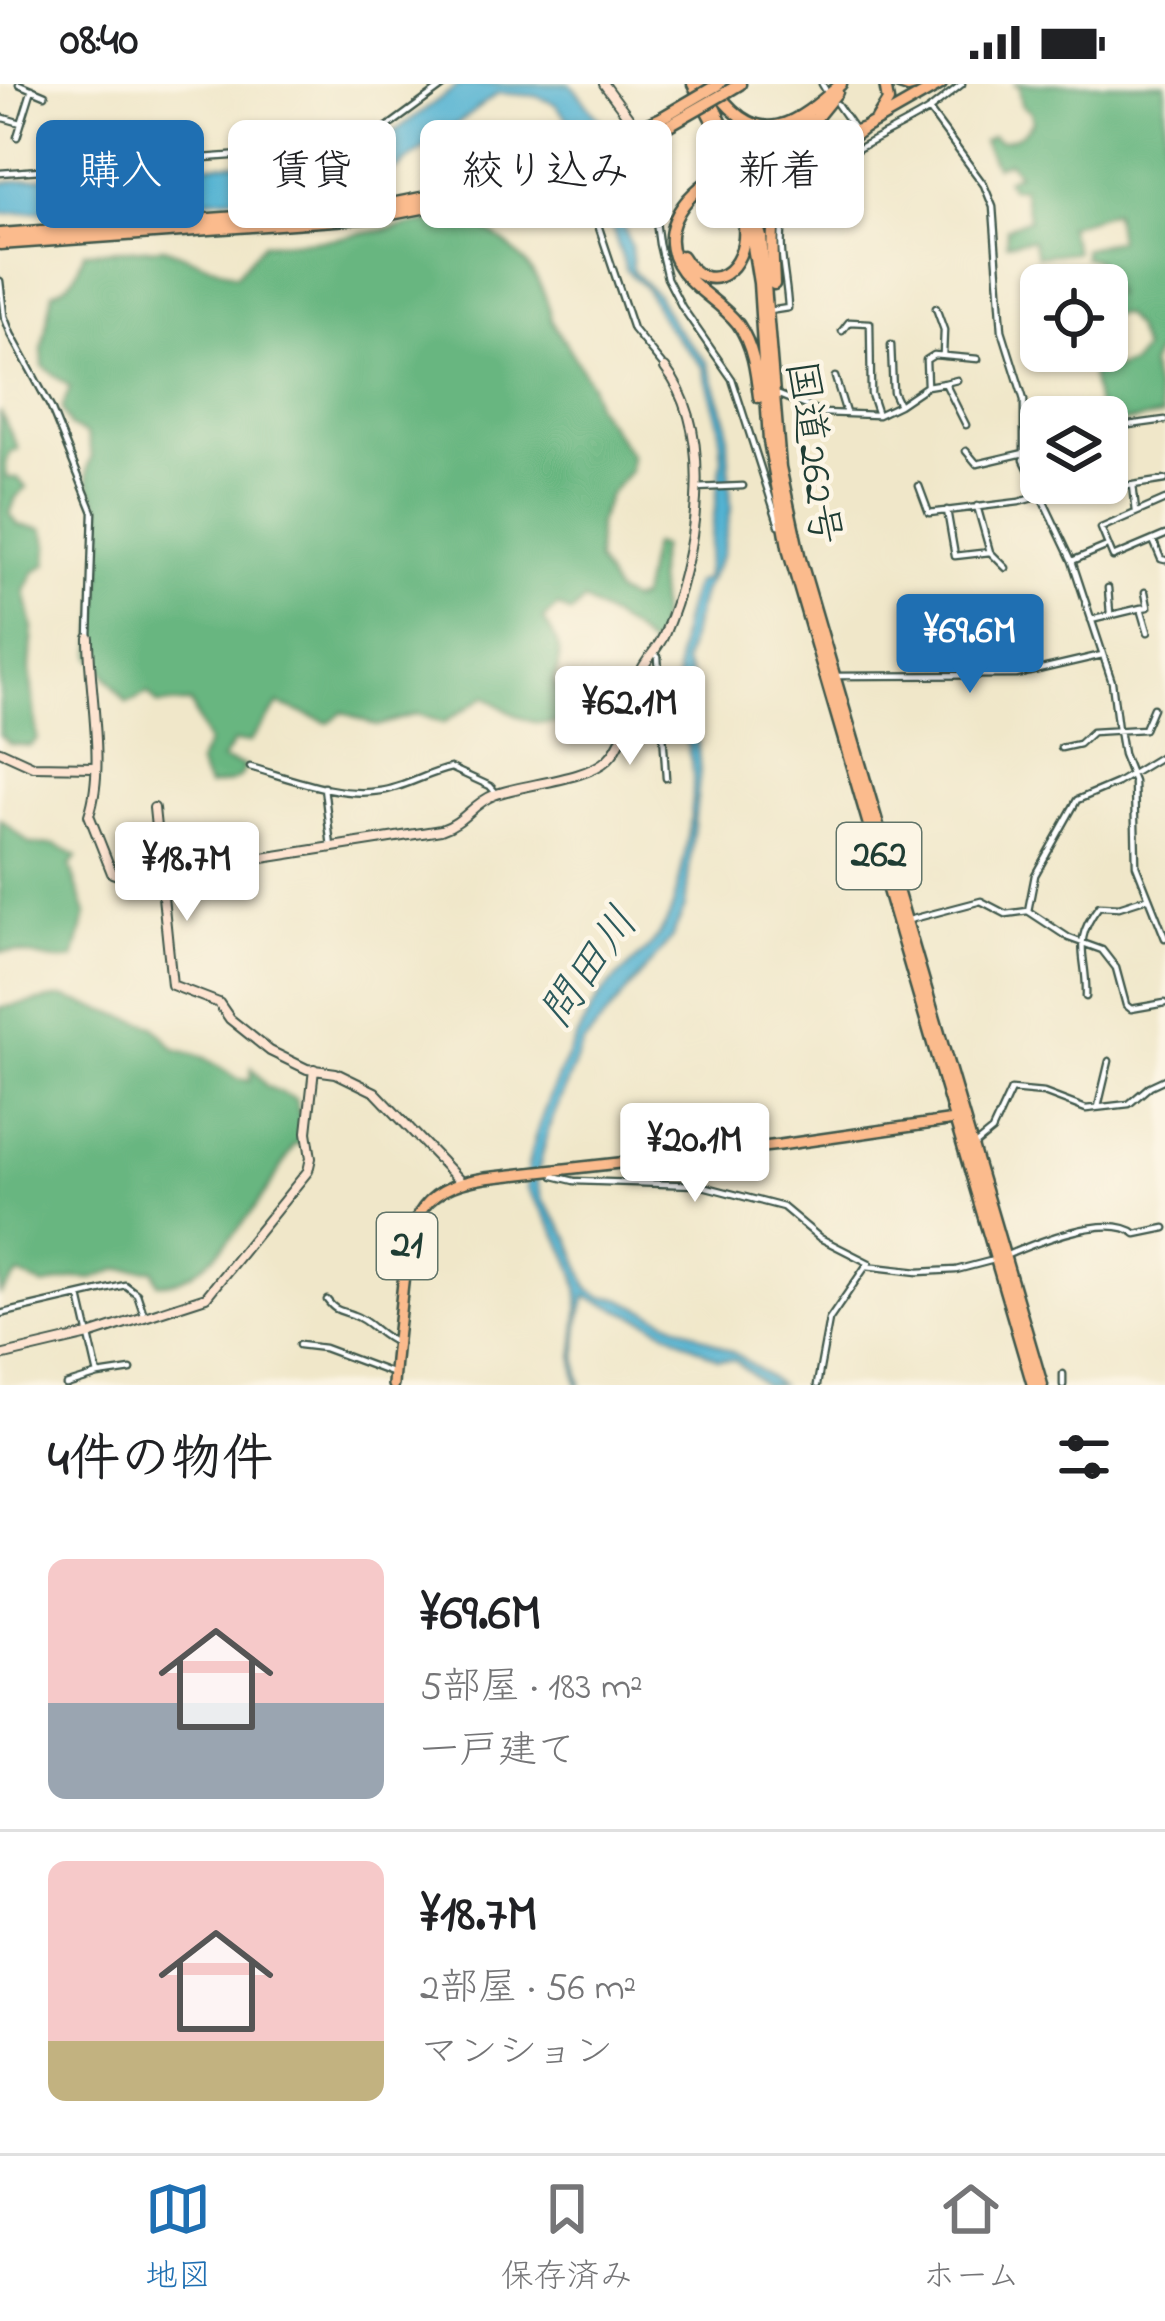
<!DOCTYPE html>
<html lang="ja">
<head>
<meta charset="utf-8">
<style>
  body { margin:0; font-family:"Indie Flower","Klee One",sans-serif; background:#f6f6f6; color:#202124; height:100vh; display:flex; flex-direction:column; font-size:45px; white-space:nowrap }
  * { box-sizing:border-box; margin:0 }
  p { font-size:39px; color:#757577 }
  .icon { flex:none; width:66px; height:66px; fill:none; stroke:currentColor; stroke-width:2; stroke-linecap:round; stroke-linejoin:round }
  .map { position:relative; height:1301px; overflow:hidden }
  .sheet { display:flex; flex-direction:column; background:#fff; flex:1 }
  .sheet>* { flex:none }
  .top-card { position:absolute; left:36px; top:36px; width:1095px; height:108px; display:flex; gap:24px }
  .tools { position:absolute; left:1020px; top:180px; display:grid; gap:24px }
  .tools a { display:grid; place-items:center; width:108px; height:108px; border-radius:18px; background:#fff; box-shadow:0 3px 9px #0004; font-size:60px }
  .price { position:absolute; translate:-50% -102px; padding:0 27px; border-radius:12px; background:#fff; color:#222; font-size:39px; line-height:78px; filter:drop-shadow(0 3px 6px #0008) }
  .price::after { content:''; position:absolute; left:50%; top:72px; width:36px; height:27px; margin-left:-18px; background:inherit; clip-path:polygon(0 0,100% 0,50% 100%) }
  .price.on { background:#1f6fb2; color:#fff }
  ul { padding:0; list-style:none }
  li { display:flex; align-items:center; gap:36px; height:300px; padding:0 48px }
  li+li { border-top:3px solid #e0e0e0 }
  li span { display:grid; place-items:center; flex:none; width:336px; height:240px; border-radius:18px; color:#555 }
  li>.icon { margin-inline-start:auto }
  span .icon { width:144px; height:144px; fill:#fffc; stroke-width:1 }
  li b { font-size:51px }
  h2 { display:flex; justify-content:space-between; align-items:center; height:144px; padding:0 48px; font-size:51px }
  .tag { padding:0 42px; border-radius:18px; background:#fff; box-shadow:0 3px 9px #0004; font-size:42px; line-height:108px }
  .tag.on { background:#1f6fb2; color:#fff }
  .status { display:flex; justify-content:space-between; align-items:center; height:84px; padding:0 60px; background:#fff; direction:ltr }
  .status svg { height:33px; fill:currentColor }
  .tabs { display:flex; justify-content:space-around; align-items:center; height:168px; border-top:3px solid #e0e0e0; background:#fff; font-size:33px; color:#757577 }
  .tabs a { display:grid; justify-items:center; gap:6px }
  .tabs .on { color:#1f6fb2 }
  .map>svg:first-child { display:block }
  .forest { fill:#67b680; stroke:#437a5a; stroke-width:3 }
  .water { fill:#53b2d2; stroke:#397883; stroke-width:3 }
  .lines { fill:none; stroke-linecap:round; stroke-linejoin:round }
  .street-casing { stroke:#3e564a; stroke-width:9 }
  .secondary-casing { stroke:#3e564a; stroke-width:12 }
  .primary-casing { stroke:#3e564a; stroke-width:14 }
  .highway-casing { stroke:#3e564a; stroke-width:15 }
  .street { stroke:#fff; stroke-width:4.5 }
  .secondary { stroke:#fde4d1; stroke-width:8 }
  .primary { stroke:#fbbb8d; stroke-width:9 }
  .highway { stroke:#fbbb8d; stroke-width:10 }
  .highway-bridge-casing { stroke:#3e564a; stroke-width:15; stroke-linecap:butt }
  .highway-bridge { stroke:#fbbb8d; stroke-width:10 }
  .labels { text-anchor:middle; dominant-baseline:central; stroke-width:9; stroke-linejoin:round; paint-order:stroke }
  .shield { fill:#fcf5e5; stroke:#617469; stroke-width:3 }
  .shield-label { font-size:39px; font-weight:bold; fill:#1f3d34 }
  .street-label { font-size:42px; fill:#1f3d34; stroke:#fcf5e5 }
  .water-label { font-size:45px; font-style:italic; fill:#2c5a5c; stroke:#fcf5e5 }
</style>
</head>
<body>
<div class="status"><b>08:40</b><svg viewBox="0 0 49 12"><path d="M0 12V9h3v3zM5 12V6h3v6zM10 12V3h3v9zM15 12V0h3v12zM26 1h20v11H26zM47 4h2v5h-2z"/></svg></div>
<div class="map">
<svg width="1165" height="1301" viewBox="0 0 1165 1301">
  <rect width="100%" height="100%" fill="#fcf5e5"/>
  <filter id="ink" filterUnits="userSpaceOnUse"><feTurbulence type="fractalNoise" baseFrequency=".00833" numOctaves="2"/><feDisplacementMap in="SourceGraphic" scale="24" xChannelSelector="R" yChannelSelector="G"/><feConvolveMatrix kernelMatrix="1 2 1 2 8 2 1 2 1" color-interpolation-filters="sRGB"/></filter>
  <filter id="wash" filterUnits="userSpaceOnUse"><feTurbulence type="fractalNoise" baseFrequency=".004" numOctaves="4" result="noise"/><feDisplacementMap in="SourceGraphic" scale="48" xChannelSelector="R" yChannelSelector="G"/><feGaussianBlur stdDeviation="2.7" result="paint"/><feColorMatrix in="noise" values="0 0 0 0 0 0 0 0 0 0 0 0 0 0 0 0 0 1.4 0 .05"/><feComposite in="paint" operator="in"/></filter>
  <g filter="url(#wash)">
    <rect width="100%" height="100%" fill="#f0e7c9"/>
    <path class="forest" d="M 1013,0 L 1165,0 L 1165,268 L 1156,269 L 1150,282 L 1162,332 L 1107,341 L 1107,333 L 1099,333 L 1091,289 L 1131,281 L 1143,266 L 1134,243 L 1123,230 L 1107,231 L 1107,211 L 1115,210 L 1097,176 L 1084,173 L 1084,165 L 1118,156 L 1114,127 L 1067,142 L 1076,168 L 1037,172 L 1032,156 L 1006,159 L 1007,144 L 1029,135 L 1022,104 L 1011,104 L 1006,96 L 1018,89 L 1009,78 L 995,82 L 983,57 L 992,52 L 998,57 C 1015,55 1024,51 1033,37 L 1031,28 L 1022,21 L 1019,1 Z
      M 460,133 C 503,151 545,187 551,236 L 591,300 L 595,321 L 631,371 L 630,387 L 609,411 L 598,440 L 597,477 L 616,509 L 631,517 L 640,514 C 647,495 645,479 653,460 L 661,463 C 649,502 671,528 651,564 L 633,547 L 584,517 L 571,529 L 558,522 L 543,535 C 558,556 565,572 554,597 L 558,608 L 579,622 L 579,634 C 539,647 518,636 486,612 L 443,639 L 417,630 L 377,642 L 343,628 L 328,639 L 279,620 L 250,658 L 234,658 L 222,676 L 245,682 C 241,701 224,699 208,702 L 198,680 L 208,659 L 191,619 L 158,620 L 148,609 L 127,619 L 92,573 C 97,528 105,481 102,436 C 100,412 78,397 92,373 L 87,351 L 70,342 L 62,325 L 70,303 L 43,282 L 42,265 L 53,208 C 73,202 78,187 84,168 L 164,164 L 236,191 L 264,159 L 324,156 Z
      M 0,327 L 18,365 L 10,368 L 6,379 L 7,394 L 18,394 L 26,404 L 16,413 L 10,430 L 18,441 L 43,445 L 48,461 L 47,480 L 34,488 L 25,507 L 33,544 L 30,586 L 37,655 L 30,662 L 10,660 L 0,651 Z
      M 0,735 L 30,760 L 56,761 L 77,773 L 70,782 L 86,830 L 74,875 C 44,880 31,866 0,868 Z
      M 62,913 L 154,942 L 175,965 L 205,974 L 238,995 L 250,997 L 252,984 L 266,1002 L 295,1015 L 301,1035 L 301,1060 L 294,1061 C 273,1100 208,1205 158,1199 L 153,1186 L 119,1185 L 93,1195 L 76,1194 L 44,1202 L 19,1190 L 0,1210 L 0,924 Z"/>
    <path class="water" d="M 460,0 L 571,0 L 603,40 L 605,91 L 631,162 L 633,187 L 657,211 L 674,242 L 707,278 L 727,337 L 731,425 L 722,471 L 702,509 L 684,579 L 691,593 L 700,687 L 685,823 L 671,855 L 583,960 L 549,1043 L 536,1096 L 543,1116 L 571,1157 L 588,1204 L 602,1213 L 619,1214 L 697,1250 L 738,1271 L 780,1301 L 764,1301 L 735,1276 L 718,1275 L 649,1238 L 586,1212 C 577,1240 574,1271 581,1301 L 578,1301 C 570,1271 578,1246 579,1216 C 580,1182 546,1132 527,1105 C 522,1063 573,953 597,917 C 618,884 657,870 672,825 C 682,791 695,724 693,689 C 691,671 684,652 681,635 C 672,588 678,544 695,499 L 705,495 L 722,376 L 719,339 L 703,283 L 665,241 L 646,205 L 626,186 L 596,94 L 571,39 L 555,20 L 536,12 L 498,9 L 398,84 L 368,94 L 293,109 L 0,130 L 0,99 L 52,92 L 350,71 L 372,64 Z"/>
  </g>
  <g filter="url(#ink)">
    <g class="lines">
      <g class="street-casing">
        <path id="street" d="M 19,0 L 45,11
          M 822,0 L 825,5
          M 837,20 L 853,43
          M 929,26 L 962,0
          M 0,33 L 21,39
          M 555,44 L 571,69
          M 17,53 L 32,5
          M 0,89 L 352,63 L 375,52 L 446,0
          M 0,197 L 4,232 L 11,250 L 51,324 L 93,428 L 89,554
          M 936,224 L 944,246 L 943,271
          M 769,227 L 788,224 C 787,196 778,168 783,139 C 791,86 886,54 929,26 L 984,101 L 993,123 L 1002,246 L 1024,316 L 1024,376 L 1072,477 L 1112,598 L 1118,646
          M 842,247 L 849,238 L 870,239 L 871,310 L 878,331 L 899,321 L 893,308 L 891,261
          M 665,284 L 633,245 L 583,96 L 647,70 L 659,160 L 667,194 L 682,223 L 732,295 L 779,441
          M 835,293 L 846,329
          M 945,299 L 957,296
          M 927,302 L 926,276 L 934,271 L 978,275
          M 779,311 L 823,329 L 877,331
          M 899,321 L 927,302 L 945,299 L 966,341
          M 1107,344 L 1165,336
          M 1024,357 L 1041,355
          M 966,367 L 977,380 L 1024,369
          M 919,402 L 929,429 L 1019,418 L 1040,412
          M 695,404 L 743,402
          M 1099,406 L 1133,401
          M 1165,416 L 1101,444 L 1113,473 L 1165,451
          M 977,422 L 990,468 L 1006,484
          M 947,426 L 955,472 L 990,468
          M 1136,428 L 1133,401 L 1165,396
          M 1153,456 L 1161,475 L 1165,476
          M 1072,477 L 1105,463
          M 1108,504 L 1110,530
          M 1141,524 L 1148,523 L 1145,508
          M 1091,536 L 1141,524 L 1148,548
          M 655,570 L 658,573 L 666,694
          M 834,592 L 1016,591 L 1102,571
          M 1119,646 L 1123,670 L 1134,698 L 1136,781 L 1165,854
          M 1061,664 L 1079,660 L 1092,648 L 1144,645 L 1153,624
          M 250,683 C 290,694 338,714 380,707 C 404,704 427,689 451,684 L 490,702 L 497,710
          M 324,703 L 331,763
          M 1028,827 L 1035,791 L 1077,716 L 1117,699 L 1165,670
          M 909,836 L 981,817 L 1006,830 L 1028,827 L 1069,854 L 1102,866 L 1116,884 L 1126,921 L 1131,925 L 1165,919
          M 1086,913 C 1088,871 1070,860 1099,822 L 1119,823 L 1147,814
          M 1098,1023 L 1109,977
          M 976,1060 L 992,1047 L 1011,1006 L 1044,1009 L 1086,1025 L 1129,1020 L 1150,1002 L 1165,995
          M 555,1085 L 554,1092 L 574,1097 L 699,1101 L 783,1123 L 820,1154 L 869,1179
          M 1005,1172 C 1035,1159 1108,1128 1136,1150 L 1165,1144
          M 327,1216 C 336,1228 340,1226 353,1231 C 369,1236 380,1253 397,1259
          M 0,1230 L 125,1201 L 137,1210 L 145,1234
          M 299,1261 L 324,1264 L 394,1290
          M 1063,1290 L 1063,1301
          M 98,1291 L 131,1286
          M 66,1301 L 98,1291 L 80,1213
          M 817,1301 L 829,1236 L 866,1182 L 918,1188 L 956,1186 L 994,1176"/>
      </g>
      <g class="secondary-casing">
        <path id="secondary" d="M 604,0 L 638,46 L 647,70
          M 89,554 C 89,607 106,682 89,731 L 112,789 L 129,795 L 441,746 C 464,739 473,719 494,711 C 524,699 585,697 608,675 C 629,655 629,615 640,589 C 646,575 658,565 664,551 C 695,478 718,351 665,284
          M 0,667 L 33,682 L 95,683
          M 154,724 L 172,901 L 219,919 L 230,935 L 270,967 L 307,985 L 336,989 L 375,1008 L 461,1098
          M 0,1272 L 89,1251 L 206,1213 L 308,1087 L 311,1074 L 307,1048 L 314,985"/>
      </g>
      <g class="primary-casing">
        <path id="primary" d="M 393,1301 C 395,1270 399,1239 402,1208 C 409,1143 412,1105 485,1094 L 780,1061 L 961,1035"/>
      </g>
      <g class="highway-casing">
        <path id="highway" d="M 693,0 L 724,60 L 750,144 L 759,199 L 769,357 L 789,468 L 1033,1301
          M 703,0 L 735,67 L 761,153 L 780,383 L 800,475 L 1042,1301
          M 899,0 L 908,3 L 919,0
          M 717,8 C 761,68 796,40 841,0
          M 725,9 L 740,0
          M 877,35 L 888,17 L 885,0
          M 746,79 L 816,34 L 837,8
          M 748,86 L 864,44 L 941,0
          M 722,89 C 682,110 649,154 689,195 C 704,211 724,222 738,240 C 753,262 756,287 759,313
          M 0,150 L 376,123 L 476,103 L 568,75
          M 0,160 L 376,133 L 479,113 L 573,84
          M 682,172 C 709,217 748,185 744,142
          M 774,200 C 772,155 766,107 808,79 C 826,66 847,59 864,44"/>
      </g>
      <use href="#street" class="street"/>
      <use href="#secondary" class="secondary"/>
      <use href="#primary" class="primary"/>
      <use href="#highway" class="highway"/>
      <g class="highway-bridge-casing">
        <path id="highway-bridge" d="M 568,75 L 661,34 L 719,0
          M 573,84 L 664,44 L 725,9
          M 722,89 L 746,79"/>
      </g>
      <use href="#highway-bridge" class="highway-bridge"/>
    </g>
  </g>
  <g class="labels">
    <g class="shield">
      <rect x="837" y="739" width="84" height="66" rx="9"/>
      <rect x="377" y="1129" width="60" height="66" rx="9"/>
    </g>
    <g class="shield-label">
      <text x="879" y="772">262</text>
      <text x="407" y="1162">21</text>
    </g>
    <g class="street-label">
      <text transform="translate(811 369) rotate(82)">国道262号</text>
    </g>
    <g class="water-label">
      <text transform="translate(591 885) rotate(-55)">問田川</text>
    </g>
  </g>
</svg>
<div class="tools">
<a><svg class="icon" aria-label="locate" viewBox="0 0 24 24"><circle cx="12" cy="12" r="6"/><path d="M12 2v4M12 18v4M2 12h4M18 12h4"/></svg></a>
<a><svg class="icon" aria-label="layers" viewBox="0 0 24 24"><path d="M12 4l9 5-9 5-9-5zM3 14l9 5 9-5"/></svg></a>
</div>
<b class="price on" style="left:970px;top:612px">¥69.6M</b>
<b class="price" style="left:630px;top:684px">¥62.1M</b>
<b class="price" style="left:187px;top:840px">¥18.7M</b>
<b class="price" style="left:695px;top:1121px">¥20.1M</b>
<div class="top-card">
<a class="tag on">購入</a>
<a class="tag">賃貸</a>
<a class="tag">絞り込み</a>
<a class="tag">新着</a>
</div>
</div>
<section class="sheet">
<h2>4件の物件<svg class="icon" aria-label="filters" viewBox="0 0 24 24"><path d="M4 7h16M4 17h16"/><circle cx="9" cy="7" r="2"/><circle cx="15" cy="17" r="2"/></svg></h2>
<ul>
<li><span style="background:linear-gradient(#f6c9c9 60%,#9aa5b1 0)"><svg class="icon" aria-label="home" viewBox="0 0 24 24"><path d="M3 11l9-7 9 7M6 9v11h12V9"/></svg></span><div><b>¥69.6M</b><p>5部屋 · 183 m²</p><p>一戸建て</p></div></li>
<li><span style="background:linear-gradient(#f6c9c9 75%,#c2b280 0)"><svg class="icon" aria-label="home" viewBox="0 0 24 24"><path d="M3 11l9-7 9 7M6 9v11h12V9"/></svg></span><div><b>¥18.7M</b><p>2部屋 · 56 m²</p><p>マンション</p></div></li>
</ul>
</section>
<nav class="tabs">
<a class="on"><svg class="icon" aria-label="map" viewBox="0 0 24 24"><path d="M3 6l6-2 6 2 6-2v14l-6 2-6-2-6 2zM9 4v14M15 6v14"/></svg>地図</a>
<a><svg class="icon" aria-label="saved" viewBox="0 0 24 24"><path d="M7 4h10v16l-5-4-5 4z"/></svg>保存済み</a>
<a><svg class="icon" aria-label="home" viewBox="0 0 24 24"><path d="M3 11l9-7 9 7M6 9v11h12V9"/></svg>ホーム</a>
</nav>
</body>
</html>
